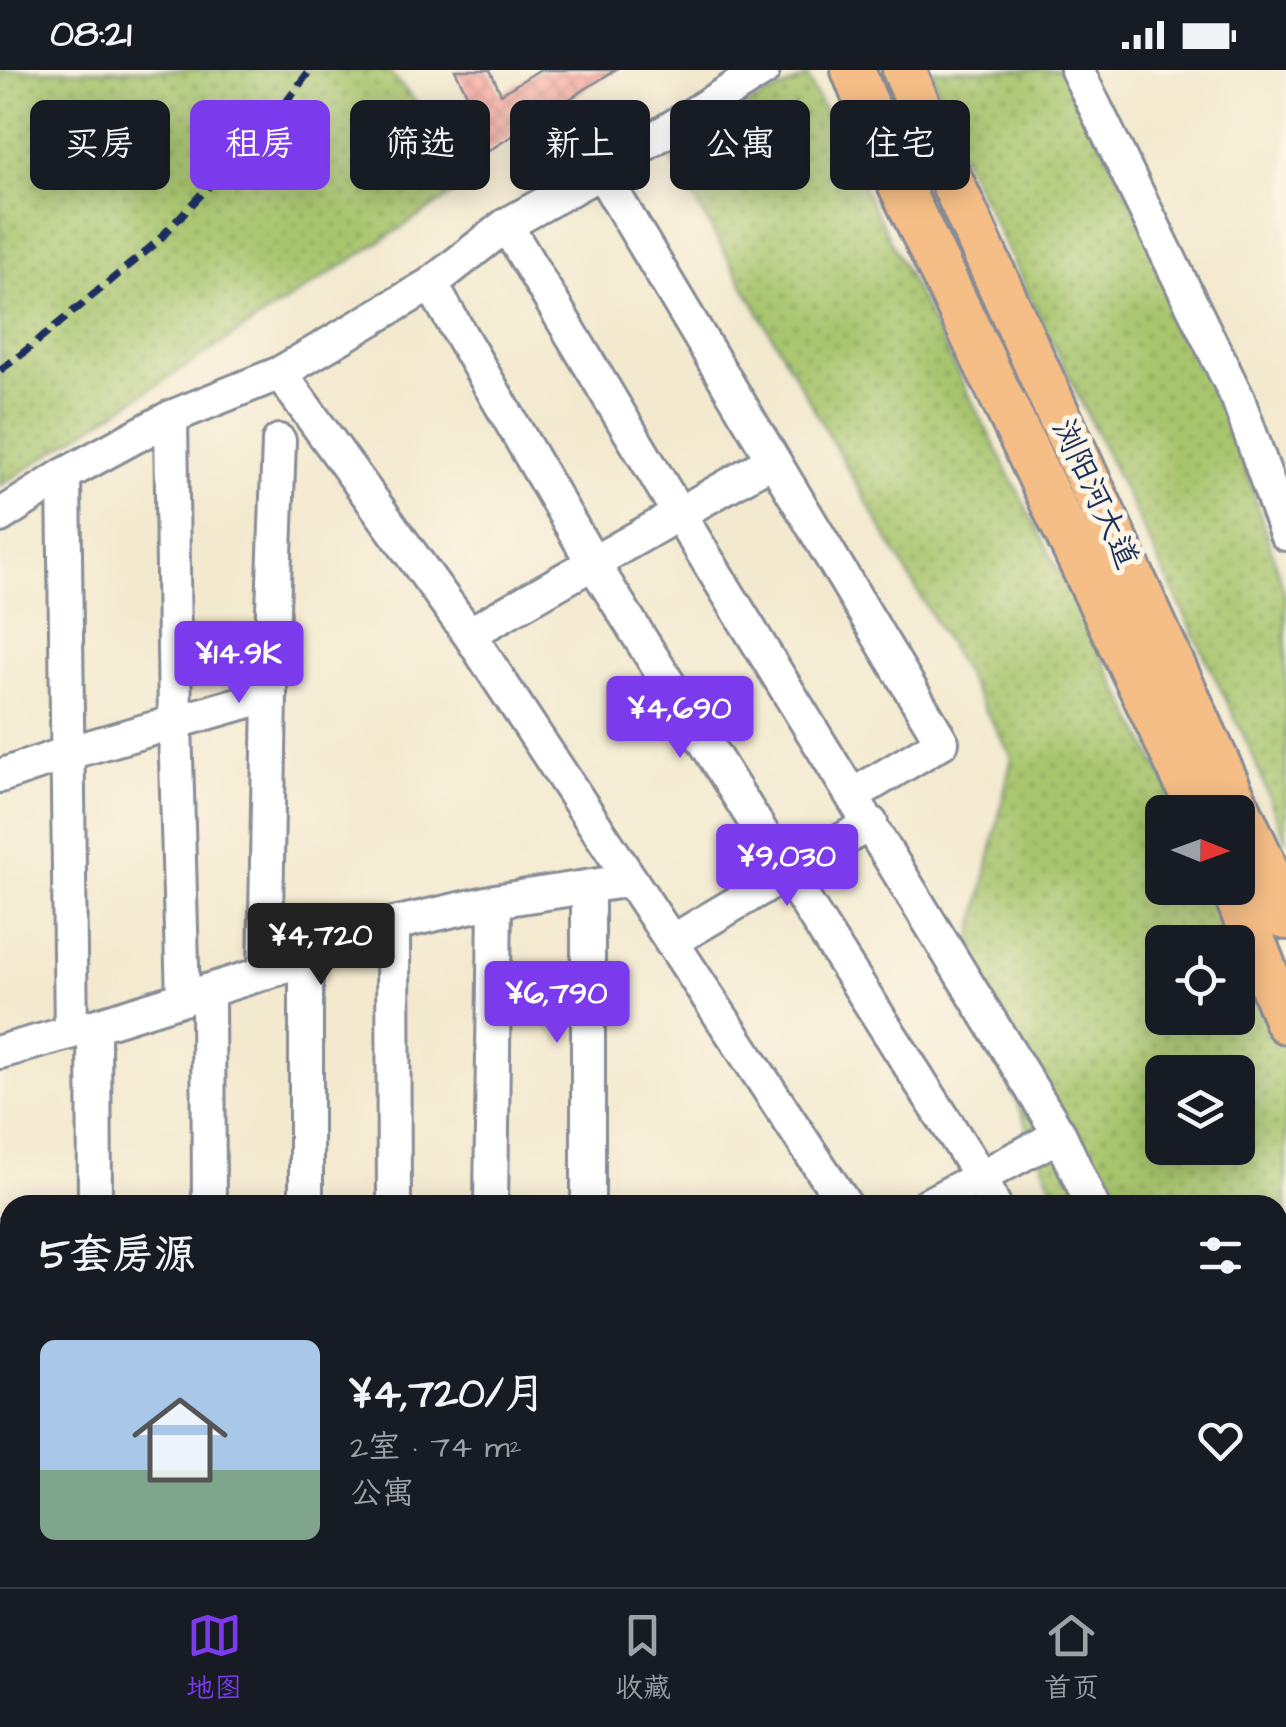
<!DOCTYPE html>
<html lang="zh">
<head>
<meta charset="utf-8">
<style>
  body { margin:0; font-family:"Architects Daughter","LXGW WenKai TC",sans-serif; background:#242831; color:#f1f3f6; height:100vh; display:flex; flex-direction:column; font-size:38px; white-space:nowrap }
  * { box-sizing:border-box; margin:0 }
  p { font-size:32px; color:#9ea1a6 }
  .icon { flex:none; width:55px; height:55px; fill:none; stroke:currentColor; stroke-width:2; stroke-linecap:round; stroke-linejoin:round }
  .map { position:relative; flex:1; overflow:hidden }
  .details { position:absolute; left:0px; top:1125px; width:1288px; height:392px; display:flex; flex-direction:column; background:#171b24; border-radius:30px 30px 0 0; box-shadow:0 5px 25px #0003 }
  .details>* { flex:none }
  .guide { position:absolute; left:30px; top:30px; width:1228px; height:90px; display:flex; gap:20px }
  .needle { width:65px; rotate:91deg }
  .tools { position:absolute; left:1145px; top:725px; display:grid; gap:20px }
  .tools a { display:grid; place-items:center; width:110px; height:110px; border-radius:15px; background:#171b24; box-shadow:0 5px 25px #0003; font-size:50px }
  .price { position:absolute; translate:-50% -85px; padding:0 22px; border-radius:10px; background:#7c3aed; color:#fff; font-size:32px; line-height:65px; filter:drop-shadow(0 2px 5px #0008) }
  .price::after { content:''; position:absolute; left:50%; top:60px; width:30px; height:22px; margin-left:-15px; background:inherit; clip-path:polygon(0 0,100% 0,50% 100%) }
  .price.current { background:#222; color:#fff }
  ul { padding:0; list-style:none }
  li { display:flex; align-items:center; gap:30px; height:250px; padding:0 40px }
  li span { display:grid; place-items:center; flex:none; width:280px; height:200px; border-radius:15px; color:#555 }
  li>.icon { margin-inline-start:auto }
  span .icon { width:120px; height:120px; fill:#fffc; stroke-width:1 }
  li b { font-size:42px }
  h2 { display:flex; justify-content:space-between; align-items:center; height:120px; padding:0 40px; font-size:42px }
  .chip { padding:0 35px; border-radius:15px; background:#171b24; box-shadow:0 5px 25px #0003; font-size:35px; line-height:90px }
  .chip.current { background:#7c3aed; color:#fff }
  .status { display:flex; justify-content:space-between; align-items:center; height:70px; padding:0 50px; background:#171b24; direction:ltr }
  .status svg { height:28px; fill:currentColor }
  .menu { display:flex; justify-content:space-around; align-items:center; height:140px; border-top:2px solid #363941; background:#171b24; font-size:28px; color:#9ea1a6 }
  .menu a { display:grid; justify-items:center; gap:5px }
  .menu .current { color:#7c3aed }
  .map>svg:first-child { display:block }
  .grass { fill:url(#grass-dots); stroke:#617a66; stroke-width:2.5; fill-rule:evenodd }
  .building { fill:url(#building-cross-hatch) }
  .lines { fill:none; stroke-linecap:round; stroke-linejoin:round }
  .minor-casing { stroke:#878c96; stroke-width:38 }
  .major-casing { stroke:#878c96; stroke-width:48 }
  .minor { stroke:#fff; stroke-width:32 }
  .major { stroke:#f6be87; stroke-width:42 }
  .rail { stroke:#1b2f5e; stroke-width:8; stroke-dasharray:15 8; stroke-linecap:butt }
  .labels { text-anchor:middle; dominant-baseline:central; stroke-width:10; stroke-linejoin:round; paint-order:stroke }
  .street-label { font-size:32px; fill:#1b2f5e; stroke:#fcf5e5 }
</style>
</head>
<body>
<div class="status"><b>08:21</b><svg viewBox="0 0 49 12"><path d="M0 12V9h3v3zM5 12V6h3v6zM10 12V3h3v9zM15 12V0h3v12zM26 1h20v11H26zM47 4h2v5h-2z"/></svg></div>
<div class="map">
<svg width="1286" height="1517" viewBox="0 0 1286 1517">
  <defs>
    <pattern id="grass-dots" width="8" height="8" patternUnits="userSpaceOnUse" patternTransform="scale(2.5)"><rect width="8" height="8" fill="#a7c56d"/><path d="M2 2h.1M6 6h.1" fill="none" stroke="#87a05d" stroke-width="1.8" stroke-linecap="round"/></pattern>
    <pattern id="building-cross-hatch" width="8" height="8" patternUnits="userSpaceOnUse" patternTransform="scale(2.5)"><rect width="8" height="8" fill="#faa79f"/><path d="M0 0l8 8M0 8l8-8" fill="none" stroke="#ca8885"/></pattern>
  </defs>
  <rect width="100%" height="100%" fill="#fcf5e5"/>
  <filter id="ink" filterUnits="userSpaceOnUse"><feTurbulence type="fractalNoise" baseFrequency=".01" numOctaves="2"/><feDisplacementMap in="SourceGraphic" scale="20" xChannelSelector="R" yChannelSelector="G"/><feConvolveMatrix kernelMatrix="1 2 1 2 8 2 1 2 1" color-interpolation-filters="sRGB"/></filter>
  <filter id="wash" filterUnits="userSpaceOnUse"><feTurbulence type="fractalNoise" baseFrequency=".0048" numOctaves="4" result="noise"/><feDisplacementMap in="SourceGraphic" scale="40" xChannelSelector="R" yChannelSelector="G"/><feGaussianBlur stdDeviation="2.25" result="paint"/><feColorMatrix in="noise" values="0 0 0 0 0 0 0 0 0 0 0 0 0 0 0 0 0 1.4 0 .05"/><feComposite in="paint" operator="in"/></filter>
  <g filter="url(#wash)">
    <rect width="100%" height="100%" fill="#f3e9cf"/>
    <path class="grass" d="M 0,0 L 388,0 L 480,107 L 0,416 Z
      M 931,0 L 1070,0 L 1226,335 L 1286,527 L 1286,772 L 1251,681 L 955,72 Z
      M 807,7 L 1181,742 L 1162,742 L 1162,818 L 1219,818 L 1286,956 L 1286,1517 L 1221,1517 L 1217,1508 L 1278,1508 L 1278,1135 L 1060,1135 L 964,906 L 1012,687 L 663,74 ZM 1162,872 L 1238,872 L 1238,948 L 1162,948 ZM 1162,1002 L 1238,1002 L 1238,1078 L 1162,1078 Z"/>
    <g id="blocks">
      <path class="building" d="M 455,0 L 490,0 L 501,24 L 539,0 L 615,0 L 468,94 L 441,61 L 475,40 Z"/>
    </g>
  </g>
  <g filter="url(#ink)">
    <use href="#blocks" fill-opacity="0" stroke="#878c96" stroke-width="2.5"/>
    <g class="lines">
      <g class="minor-casing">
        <path id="minor" d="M 1077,0 L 1238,329 L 1286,464
          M 601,102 L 942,672 L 853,725
          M 506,155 L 679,444 L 1060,1065 L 1092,1135
          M 431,214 L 593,493 L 787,803 L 981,1107 L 994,1135
          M 280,303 L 469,564 L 845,1135
          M 171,347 L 175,653 L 183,929
          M 64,405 L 71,962
          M 0,446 L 64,405 L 171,347 L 280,303 L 431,214 L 506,155 L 601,102 L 763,0
          M 469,564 L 773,390
          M 0,706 L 68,683 L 270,625
          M 588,817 L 588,1135
          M 393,854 L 394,1135
          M 671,872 L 871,753
          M 265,903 L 270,625 L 279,371
          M 208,921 L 209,1135
          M 94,956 L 95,1135
          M 0,982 L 94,956 L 306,890 L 393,854 L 495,831 L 631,810
          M 306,1135 L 306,890
          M 491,1135 L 495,831
          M 927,1135 L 1060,1065
          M 0,1165 L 2,1517
          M 98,1508 L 98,1517
          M 211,1508 L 211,1517
          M 396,1508 L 396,1517
          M 493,1508 L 493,1517
          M 590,1508 L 590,1517
          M 987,1508 L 989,1517
          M 1128,1508 L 1130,1517
          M 1219,1508 L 1221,1517
          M 304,1517 L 304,1508
          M 687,1517 L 719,1508
          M 780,1517 L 780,1508"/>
      </g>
      <g class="major-casing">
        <path id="major" d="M 853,0 L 895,105 L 1200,742
          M 904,0 L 941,88 L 1262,789 L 1286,848
          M 1233,818 L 1286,952"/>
      </g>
      <use href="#minor" class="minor"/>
      <use href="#major" class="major"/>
      <path class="rail" d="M 0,300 L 17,288 L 156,173 L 285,34 L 310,0"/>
    </g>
  </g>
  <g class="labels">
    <g class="street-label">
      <text transform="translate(1095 424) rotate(65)">浏阳河大道</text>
    </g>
  </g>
</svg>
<div class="tools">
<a><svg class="needle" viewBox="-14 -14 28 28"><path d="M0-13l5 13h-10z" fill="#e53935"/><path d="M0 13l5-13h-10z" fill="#9ea1a6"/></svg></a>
<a><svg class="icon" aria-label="locate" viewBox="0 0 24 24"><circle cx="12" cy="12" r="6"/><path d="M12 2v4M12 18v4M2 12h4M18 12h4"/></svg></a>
<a><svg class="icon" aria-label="layers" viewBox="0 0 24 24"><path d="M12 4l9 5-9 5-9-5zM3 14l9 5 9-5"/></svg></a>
</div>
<b class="price" style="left:239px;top:636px">¥14.9K</b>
<b class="price" style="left:680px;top:691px">¥4,690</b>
<b class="price" style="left:787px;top:839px">¥9,030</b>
<b class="price current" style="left:321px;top:918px">¥4,720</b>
<b class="price" style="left:557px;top:976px">¥6,790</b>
<div class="guide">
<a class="chip">买房</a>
<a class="chip current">租房</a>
<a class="chip">筛选</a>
<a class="chip">新上</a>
<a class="chip">公寓</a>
<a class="chip">住宅</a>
</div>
<section class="details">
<h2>5套房源<svg class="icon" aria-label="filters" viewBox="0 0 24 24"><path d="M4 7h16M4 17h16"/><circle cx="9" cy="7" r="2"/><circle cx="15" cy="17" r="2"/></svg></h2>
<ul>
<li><span style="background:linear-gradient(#a9c7e8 65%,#7fa58c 0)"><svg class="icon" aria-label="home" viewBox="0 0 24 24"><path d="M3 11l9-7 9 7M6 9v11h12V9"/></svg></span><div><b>¥4,720/月</b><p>2室 · 74 m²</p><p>公寓</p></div><svg class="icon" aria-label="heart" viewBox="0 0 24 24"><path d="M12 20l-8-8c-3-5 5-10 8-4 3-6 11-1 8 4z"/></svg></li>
</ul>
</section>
</div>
<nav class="menu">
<a class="current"><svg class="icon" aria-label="map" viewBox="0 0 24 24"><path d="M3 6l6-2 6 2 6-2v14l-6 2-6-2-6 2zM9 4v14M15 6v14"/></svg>地图</a>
<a><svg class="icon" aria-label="saved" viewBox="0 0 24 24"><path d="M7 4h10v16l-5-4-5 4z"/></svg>收藏</a>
<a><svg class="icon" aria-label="home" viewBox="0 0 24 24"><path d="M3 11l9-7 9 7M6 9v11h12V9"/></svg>首页</a>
</nav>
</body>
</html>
